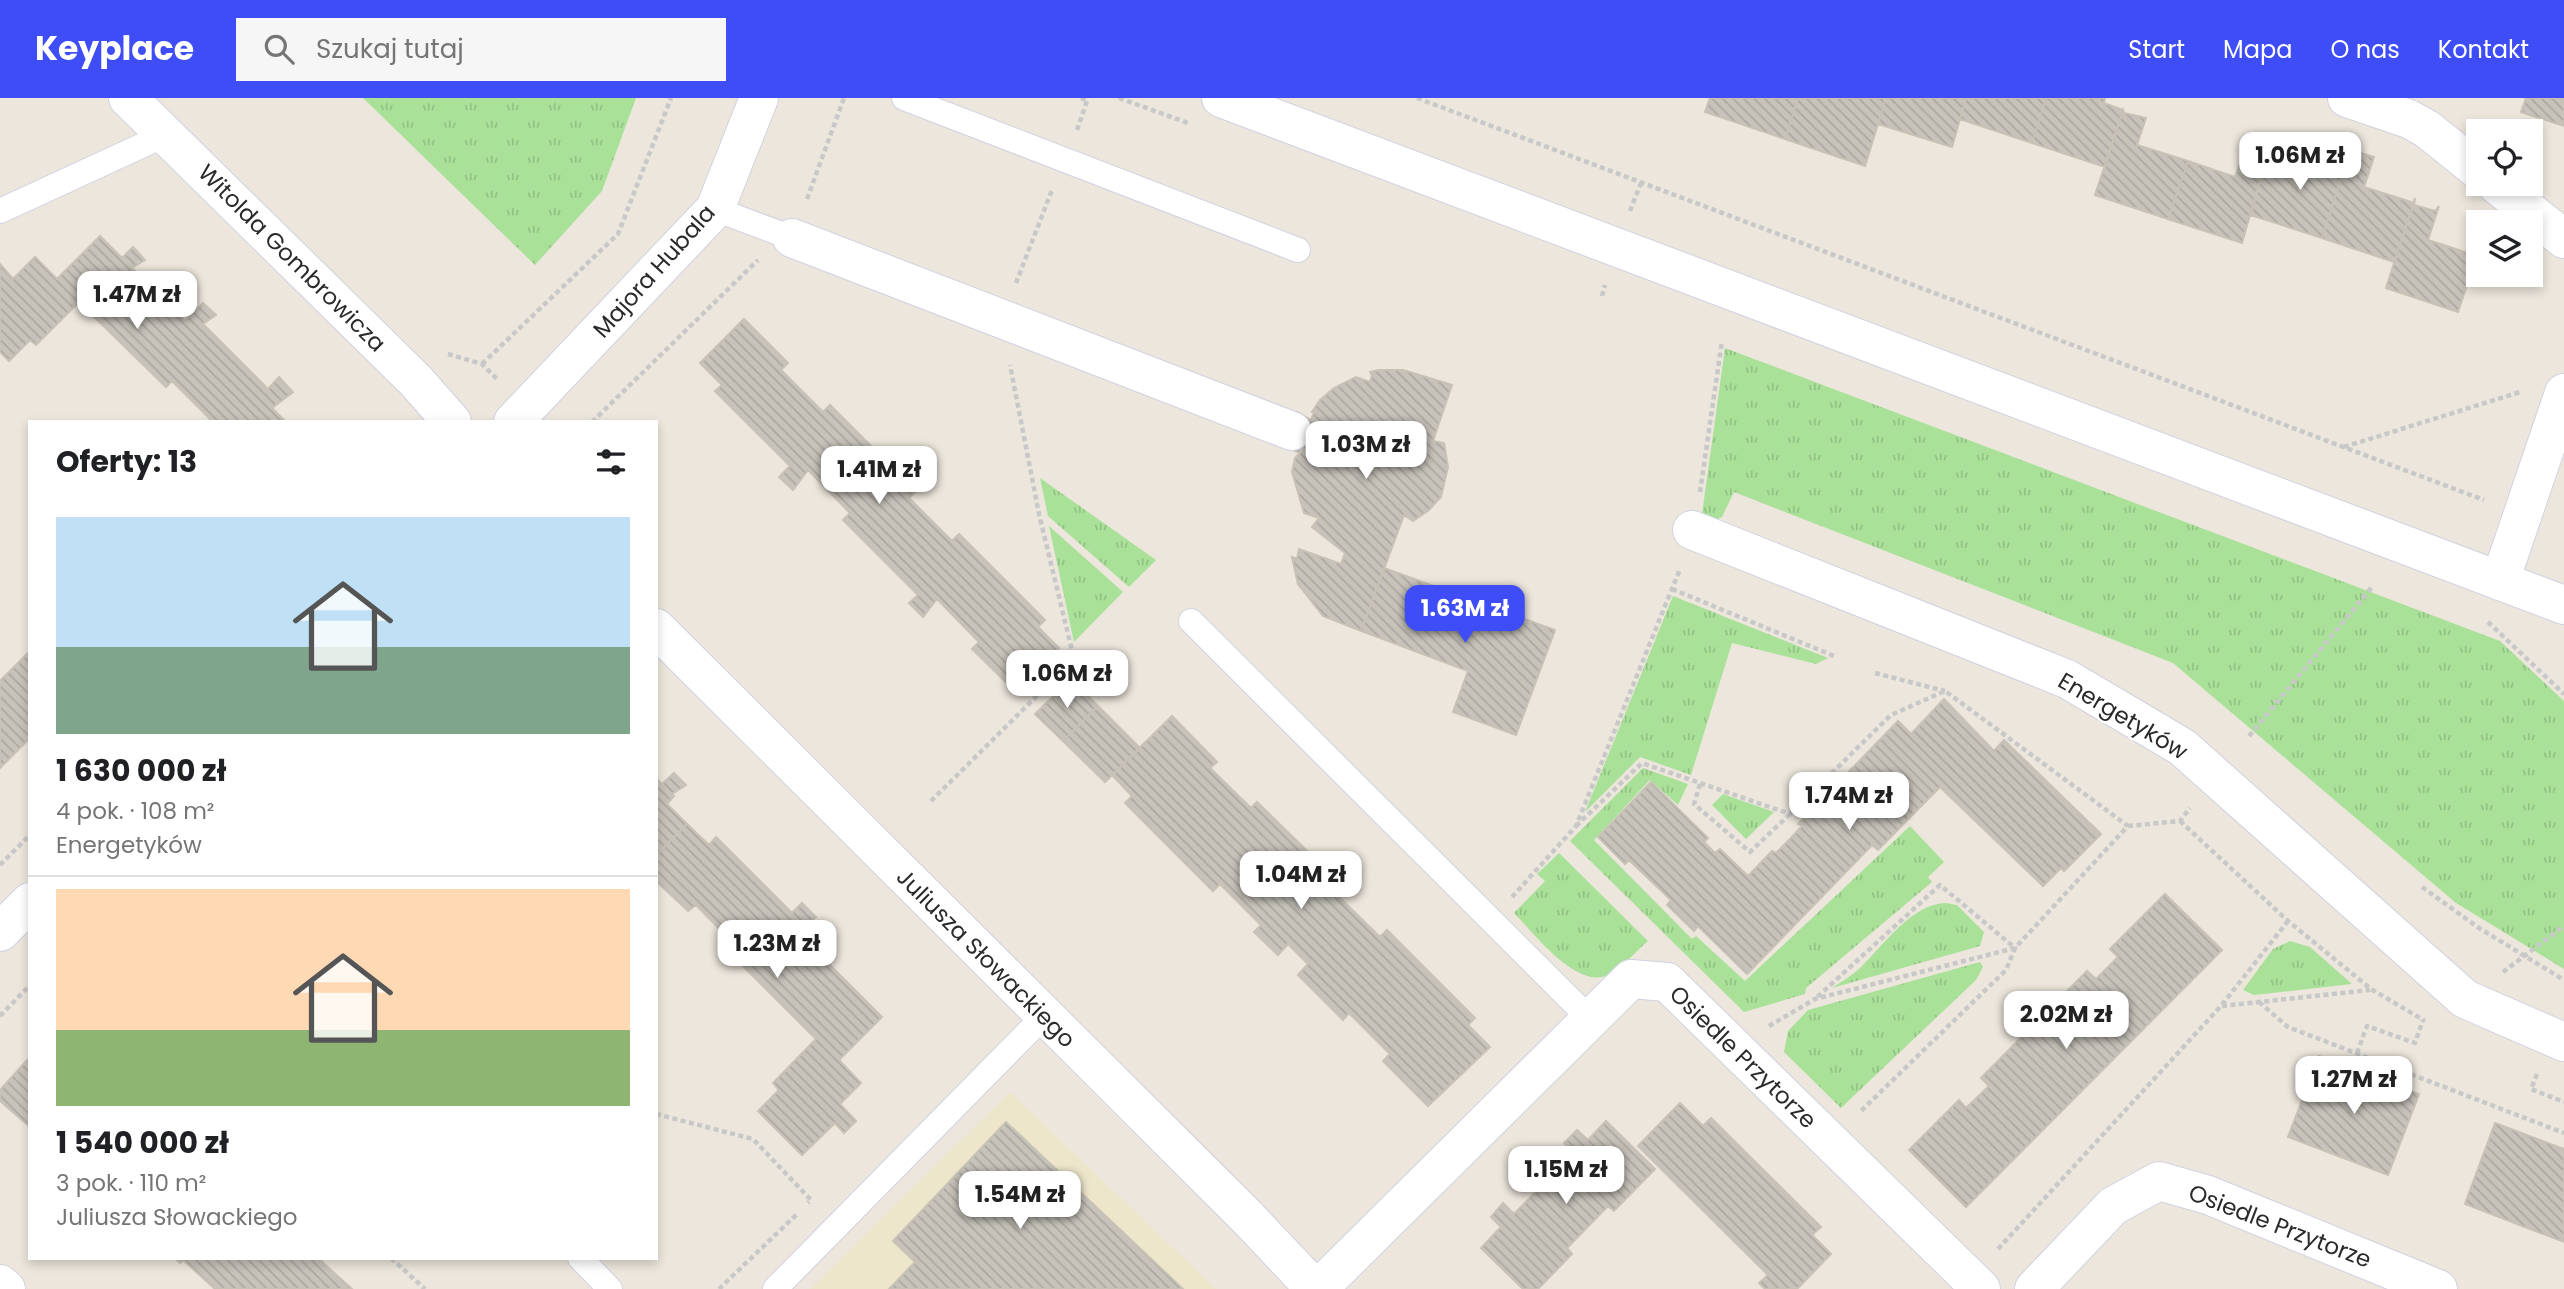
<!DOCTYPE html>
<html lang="pl">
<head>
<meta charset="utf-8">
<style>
  body { margin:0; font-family:Poppins,sans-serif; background:#f6f6f6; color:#202124; height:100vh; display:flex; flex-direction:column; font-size:26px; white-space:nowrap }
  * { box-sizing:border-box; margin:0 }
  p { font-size:23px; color:#757577 }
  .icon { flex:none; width:38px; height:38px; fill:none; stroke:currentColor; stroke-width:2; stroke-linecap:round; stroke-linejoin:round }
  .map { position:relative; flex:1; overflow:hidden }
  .sheet { position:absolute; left:28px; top:322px; width:630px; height:840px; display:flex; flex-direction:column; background:#fff; border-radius:0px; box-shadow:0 4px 10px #0003 }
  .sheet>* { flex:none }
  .fabs { position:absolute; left:2466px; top:21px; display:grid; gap:14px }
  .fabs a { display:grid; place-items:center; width:77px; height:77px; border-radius:0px; background:#fff; box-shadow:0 4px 10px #0003; font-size:35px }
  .price { position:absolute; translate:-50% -60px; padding:0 16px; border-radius:14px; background:#fff; color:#222; font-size:23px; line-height:46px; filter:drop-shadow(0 2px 4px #0008) }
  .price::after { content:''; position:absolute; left:50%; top:42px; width:21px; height:16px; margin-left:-10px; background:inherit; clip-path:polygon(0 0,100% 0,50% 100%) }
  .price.selected { background:#3e4df6; color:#fff }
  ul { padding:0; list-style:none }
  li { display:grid; align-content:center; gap:14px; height:371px; padding:0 28px }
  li+li { border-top:2px solid #e0e0e0 }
  li span { display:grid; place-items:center; height:217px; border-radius:0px; color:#555 }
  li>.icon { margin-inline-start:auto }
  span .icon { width:126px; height:126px; fill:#fffc; stroke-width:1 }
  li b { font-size:30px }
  h2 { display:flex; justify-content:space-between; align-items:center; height:84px; padding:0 28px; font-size:30px }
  header { display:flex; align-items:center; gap:42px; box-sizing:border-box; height:98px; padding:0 35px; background:#3e4df6; color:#fff }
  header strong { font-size:33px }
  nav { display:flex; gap:38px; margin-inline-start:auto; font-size:24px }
  .search { width:490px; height:63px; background:#f6f6f6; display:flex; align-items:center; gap:18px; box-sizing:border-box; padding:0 24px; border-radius:0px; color:#757577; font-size:26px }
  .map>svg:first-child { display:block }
  .education { fill:#ede6cb }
  .grass { fill:url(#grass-tufts) }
  .building { fill:url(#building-back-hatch); stroke:#c7c2b5; stroke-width:2 }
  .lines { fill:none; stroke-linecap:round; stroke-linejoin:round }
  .lane-casing { stroke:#d1d2e2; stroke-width:26 }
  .street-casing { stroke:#d1d2e2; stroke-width:40 }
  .secondary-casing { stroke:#d1d2e2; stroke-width:40 }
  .path { stroke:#c8c8c8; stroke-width:4.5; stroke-dasharray:5 3.5; stroke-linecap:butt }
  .lane { stroke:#fff; stroke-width:24 }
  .street { stroke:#fff; stroke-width:38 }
  .secondary { stroke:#fff; stroke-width:38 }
  .labels { text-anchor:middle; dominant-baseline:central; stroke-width:5; stroke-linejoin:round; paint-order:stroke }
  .street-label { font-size:23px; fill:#2a2a2a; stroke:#fff }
</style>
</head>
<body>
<header>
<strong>Keyplace</strong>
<div class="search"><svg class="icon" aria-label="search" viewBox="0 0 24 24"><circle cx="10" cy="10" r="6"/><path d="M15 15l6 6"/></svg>Szukaj tutaj</div>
<nav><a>Start</a><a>Mapa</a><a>O nas</a><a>Kontakt</a></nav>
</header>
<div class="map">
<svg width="2564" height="1191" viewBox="0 0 2564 1191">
  <defs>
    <pattern id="grass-tufts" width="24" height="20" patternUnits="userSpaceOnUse" patternTransform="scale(1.75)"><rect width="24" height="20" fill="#aae199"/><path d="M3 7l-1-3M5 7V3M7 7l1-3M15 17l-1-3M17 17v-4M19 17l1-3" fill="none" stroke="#92c184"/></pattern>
    <pattern id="building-back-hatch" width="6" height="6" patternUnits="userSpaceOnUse" patternTransform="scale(1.75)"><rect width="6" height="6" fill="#c7c3bb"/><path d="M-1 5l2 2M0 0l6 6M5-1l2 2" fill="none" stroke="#aba8a1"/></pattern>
  </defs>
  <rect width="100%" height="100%" fill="#ece6dc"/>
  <path class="education" d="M 1010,994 L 1216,1191 L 810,1191 Z"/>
  <path class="grass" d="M 363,0 L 636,0 L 602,93 L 535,167 Z
    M 1725,250 L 2500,543 L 2564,603 L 2564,871 L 2456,805 L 2173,565 L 1734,394 L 1722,419 L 1715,422 L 1702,416 Z
    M 1040,380 L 1156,462 L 1129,489 L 1048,418 Z
    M 1049,428 L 1123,494 L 1074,544 Z
    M 1673,498 L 1828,560 L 1816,566 L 1732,545 L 1691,677 L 1640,659 L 1585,714 Z
    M 1643,670 L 1688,686 L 1678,707 L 1650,682 L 1594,742 L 1692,841 L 1696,838 L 1745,883 L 1910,728 L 1944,764 L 1928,779 L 1932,784 L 1806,890 L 1805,896 L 1744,914 L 1570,743 Z
    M 1723,696 L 1774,714 L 1746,741 L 1712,707 Z
    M 1559,755 L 1648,843 C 1636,853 1624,868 1610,876 C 1578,894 1535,836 1514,815 L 1545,783 L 1537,776 Z
    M 1946,805 L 1957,807 L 1984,834 L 1980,848 L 1832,890 C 1841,884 1851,878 1859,871 C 1882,849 1912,805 1946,805 Z
    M 2290,843 L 2310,849 L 2352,886 L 2254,897 L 2243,892 L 2273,851 Z
    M 1980,864 L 1983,869 L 1976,882 L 1841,1010 L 1784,954 L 1788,933 L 1808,912 Z"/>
  <path class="building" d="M 1710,0 L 1798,0 L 1785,41 L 1705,14 Z
    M 1798,0 L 1886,0 L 1865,68 L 1785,41 Z
    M 1886,0 L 1966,0 L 1952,49 L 1878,26 Z
    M 1966,0 L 2046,0 L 2032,45 L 1960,21 Z
    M 2046,0 L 2105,0 L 2104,5 L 2123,12 L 2105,69 L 2032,45 Z
    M 2526,0 L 2564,0 L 2564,28 L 2521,14 Z
    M 2123,12 L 2124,15 L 2146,20 L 2137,47 L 2188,63 L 2168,121 L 2095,97 Z
    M 2328,44 L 2329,48 L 2348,54 L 2350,52 L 2322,140 L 2251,117 L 2267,58 L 2317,74 Z
    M 2245,50 L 2245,55 L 2265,61 L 2267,58 L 2242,145 L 2168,121 L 2188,63 L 2235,79 Z
    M 2350,52 L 2374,59 L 2364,89 L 2414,105 L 2394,164 L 2322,140 Z
    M 2415,100 L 2414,107 L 2435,113 L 2439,108 L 2428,142 L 2477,158 L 2458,214 L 2386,190 Z
    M 100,138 L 122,160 L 133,149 L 145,162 L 132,170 L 185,223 L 203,205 L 216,217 L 203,226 L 268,291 L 279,279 L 293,294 L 272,310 L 286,324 L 213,324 L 172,283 L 166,289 L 79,204 L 36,247 L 30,242 L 9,263 L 0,254 L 0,166 L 13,181 L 35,159 L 57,181 Z
    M 744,221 L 788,265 L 781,272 L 823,314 L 830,307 L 916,393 L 909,400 L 952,443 L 959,436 L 1045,522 L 1038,529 L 1059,550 L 1016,594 L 972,551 L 979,544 L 937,501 L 923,519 L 909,505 L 918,497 L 843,422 L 850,415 L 808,372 L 793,392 L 779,379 L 790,368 L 715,293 L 722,287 L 700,265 Z
    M 1379,272 L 1403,272 L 1452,287 L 1433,343 L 1444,345 L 1448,369 L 1441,399 L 1429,412 L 1413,423 L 1404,417 L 1361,533 L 1323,518 L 1298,486 L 1292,459 L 1297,461 L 1299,451 L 1341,466 L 1345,455 L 1312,429 L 1319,420 L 1304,415 L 1292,374 L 1295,360 L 1300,355 L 1288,350 L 1297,314 L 1311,322 L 1314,315 L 1312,314 L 1320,302 L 1334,290 L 1356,279 L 1370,284 L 1372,277 L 1370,274 Z
    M 1384,470 L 1555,532 L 1516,637 L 1453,614 L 1468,573 L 1361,533 Z
    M 30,553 L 30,640 L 0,670 L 0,583 Z
    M 1071,581 L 1098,608 L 1063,643 L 1035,616 Z
    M 1944,601 L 1994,653 L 2004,642 L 2101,736 L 2064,773 L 2061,770 L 2043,788 L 1940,689 L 1878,752 L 1872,747 L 1747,876 L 1698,828 L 1694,833 L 1667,807 L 1671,802 L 1629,762 L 1625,766 L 1598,739 L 1651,684 L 1708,740 L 1704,744 L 1715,755 L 1720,751 L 1748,778 L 1772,753 L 1776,755 L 1789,742 L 1802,728 L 1798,726 L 1898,623 L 1911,636 Z
    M 1098,608 L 1140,650 L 1105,684 L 1063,643 Z
    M 1172,618 L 1217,664 L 1210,670 L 1251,710 L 1257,704 L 1346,791 L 1338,798 L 1380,839 L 1387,832 L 1475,920 L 1468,927 L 1490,949 L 1428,1008 L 1383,963 L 1390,956 L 1349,915 L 1343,922 L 1298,877 L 1308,866 L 1288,846 L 1278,857 L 1254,834 L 1261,827 L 1220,786 L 1213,793 L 1125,705 L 1132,698 L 1112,677 Z
    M 674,675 L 686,687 L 672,696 L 674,698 L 667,706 L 687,726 L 656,757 L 656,680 L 662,686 Z
    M 687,726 L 709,747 L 716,739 L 792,815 L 802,805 L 816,819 L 796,833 L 882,919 L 839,962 L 861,985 L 840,1006 L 856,1023 L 844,1035 L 835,1025 L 802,1057 L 758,1013 L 779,992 L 773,985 L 816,941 L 730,855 L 736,848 L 696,807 L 688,813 L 656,783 L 656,757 Z
    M 2165,796 L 2222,852 L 1966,1109 L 1909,1052 L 1959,1002 L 1966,1010 L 1989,988 L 1981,980 L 2087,873 L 2096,881 L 2118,859 L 2110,851 Z
    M 2319,958 L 2419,996 L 2388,1077 L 2288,1039 Z
    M 29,960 L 30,960 L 30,1029 L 0,1003 L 0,992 Z
    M 1680,1005 L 1703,1028 L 1711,1020 L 1821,1129 L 1812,1137 L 1831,1156 L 1797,1191 L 1765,1191 L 1759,1185 L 1768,1177 L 1638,1048 Z
    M 1606,1023 L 1655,1071 L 1614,1113 L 1608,1108 L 1567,1150 L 1572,1156 L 1538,1191 L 1523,1191 L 1481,1150 L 1501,1129 L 1491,1119 L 1503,1105 L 1514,1116 L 1574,1055 L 1564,1045 L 1577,1032 L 1588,1042 Z
    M 1006,1024 L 1183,1191 L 889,1191 L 915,1164 L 893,1143 Z
    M 2495,1025 L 2564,1051 L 2564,1144 L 2465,1106 Z
    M 175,1160 L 324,1160 L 321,1163 L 352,1191 L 215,1191 L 183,1162 L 180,1165 Z"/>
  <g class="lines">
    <g class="lane-casing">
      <path id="lane" d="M 904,0 L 1298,152
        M 715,111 L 792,140
        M 0,113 L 167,36
        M 1191,523 L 1590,921
        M 580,1160 L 610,1191
        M 775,1191 L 1043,919"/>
    </g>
    <g class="street-casing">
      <path id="street" d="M 128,0 L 416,283 L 452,324
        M 2347,0 L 2409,21 L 2427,31 L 2478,72
        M 2496,86 L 2564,141
        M 792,140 L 1292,333
        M 513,324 L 715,111 L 759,0
        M 1692,432 L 2067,581 L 2182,649 L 2465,901 L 2564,944
        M 2500,483 L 2564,295
        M 656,530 L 1248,1120 L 1315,1191
        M 0,834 L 30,804
        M 0,1186 L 6,1191
        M 1318,1191 L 1631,881 L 1667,884 L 1981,1191
        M 2034,1191 L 2113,1108 L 2159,1083 L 2208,1097 L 2438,1191"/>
    </g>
    <g class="secondary-casing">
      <path id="secondary" d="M 1221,0 L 2564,507"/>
    </g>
    <path class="path" d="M 1081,0 L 1088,3
      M 1119,0 L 1188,25
      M 1417,0 L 2484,402
      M 1077,32 L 1088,0
      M 807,101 L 844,0
      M 1630,113 L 1641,85
      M 1016,185 L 1052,92
      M 1602,198 L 1605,187
      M 448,256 L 482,266 L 498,282
      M 482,266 L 618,136 L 671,0
      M 592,324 L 758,162
      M 2344,349 L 2520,294
      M 1700,394 L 1722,243
      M 1672,491 L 1834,558
      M 2488,524 L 2564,596
      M 1875,575 L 1945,593
      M 2249,638 L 2372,489
      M 1700,686 L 1694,706 L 1750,754 L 1790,716
      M 931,703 L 1074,561 L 1039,416 L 1010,267
      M 2180,723 L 2288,823 L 2371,891 L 2425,923
      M 1576,728 L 1642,665 L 1790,716 L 1891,617 L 1945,593 L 2128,728 L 2015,850 L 2006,872 L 1860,1014
      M 2128,728 L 2180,723 L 2190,710
      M 0,767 L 30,737
      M 2422,789 L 2479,830 L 2564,882
      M 1512,799 L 1576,728 L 1680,471
      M 2503,874 L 2564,828
      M 2259,904 L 2288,929 L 2564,1035
      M 2222,908 L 2370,892
      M 0,918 L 30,887
      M 1769,928 L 1815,901 L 2015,850 L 1940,787 L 1815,901
      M 2357,955 L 2367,928 L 2415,945 L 2423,922
      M 2537,976 L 2531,991 L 2564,1004
      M 656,1016 L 753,1041 L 811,1102 L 808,1105
      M 1998,1151 L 2221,908 L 2288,823
      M 391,1160 L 425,1191
      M 719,1191 L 797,1116"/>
    <use href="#lane" class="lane"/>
    <use href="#street" class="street"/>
    <use href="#secondary" class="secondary"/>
  </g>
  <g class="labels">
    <g class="street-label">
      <text transform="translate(292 160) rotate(45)">Witolda Gombrowicza</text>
      <text transform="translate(654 173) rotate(-48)">Majora Hubala</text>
      <text transform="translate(2123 618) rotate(31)">Energetyków</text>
      <text transform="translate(986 860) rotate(45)">Juliusza Słowackiego</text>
      <text transform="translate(1743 959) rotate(44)">Osiedle Przytorze</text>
      <text transform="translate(2280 1128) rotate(21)">Osiedle Przytorze</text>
    </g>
  </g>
</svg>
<div class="fabs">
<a><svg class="icon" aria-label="locate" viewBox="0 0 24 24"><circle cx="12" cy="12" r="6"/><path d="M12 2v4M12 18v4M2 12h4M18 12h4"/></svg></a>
<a><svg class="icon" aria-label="layers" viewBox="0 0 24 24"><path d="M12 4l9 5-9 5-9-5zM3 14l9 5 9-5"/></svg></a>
</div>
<b class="price" style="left:2300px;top:94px">1.06M zł</b>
<b class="price" style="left:137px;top:233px">1.47M zł</b>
<b class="price" style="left:1366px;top:383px">1.03M zł</b>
<b class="price" style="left:879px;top:408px">1.41M zł</b>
<b class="price selected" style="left:1465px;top:547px">1.63M zł</b>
<b class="price" style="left:1067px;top:612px">1.06M zł</b>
<b class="price" style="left:1849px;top:734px">1.74M zł</b>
<b class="price" style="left:1301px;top:813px">1.04M zł</b>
<b class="price" style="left:777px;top:882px">1.23M zł</b>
<b class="price" style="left:2066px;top:953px">2.02M zł</b>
<b class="price" style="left:2354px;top:1018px">1.27M zł</b>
<b class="price" style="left:1566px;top:1108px">1.15M zł</b>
<b class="price" style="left:1020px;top:1133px">1.54M zł</b>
<section class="sheet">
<h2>Oferty: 13<svg class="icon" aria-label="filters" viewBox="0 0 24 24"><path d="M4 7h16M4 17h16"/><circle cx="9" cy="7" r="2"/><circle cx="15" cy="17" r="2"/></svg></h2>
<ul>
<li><span style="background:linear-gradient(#bfe0f5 60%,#7fa58c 0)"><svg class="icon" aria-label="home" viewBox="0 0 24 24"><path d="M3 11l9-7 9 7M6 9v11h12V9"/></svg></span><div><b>1 630 000 zł</b><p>4 pok. · 108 m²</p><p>Energetyków</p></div></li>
<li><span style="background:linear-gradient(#ffd9b3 65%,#8fb573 0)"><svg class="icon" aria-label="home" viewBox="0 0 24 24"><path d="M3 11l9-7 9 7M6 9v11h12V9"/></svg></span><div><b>1 540 000 zł</b><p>3 pok. · 110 m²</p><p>Juliusza Słowackiego</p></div></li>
</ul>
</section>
</div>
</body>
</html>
